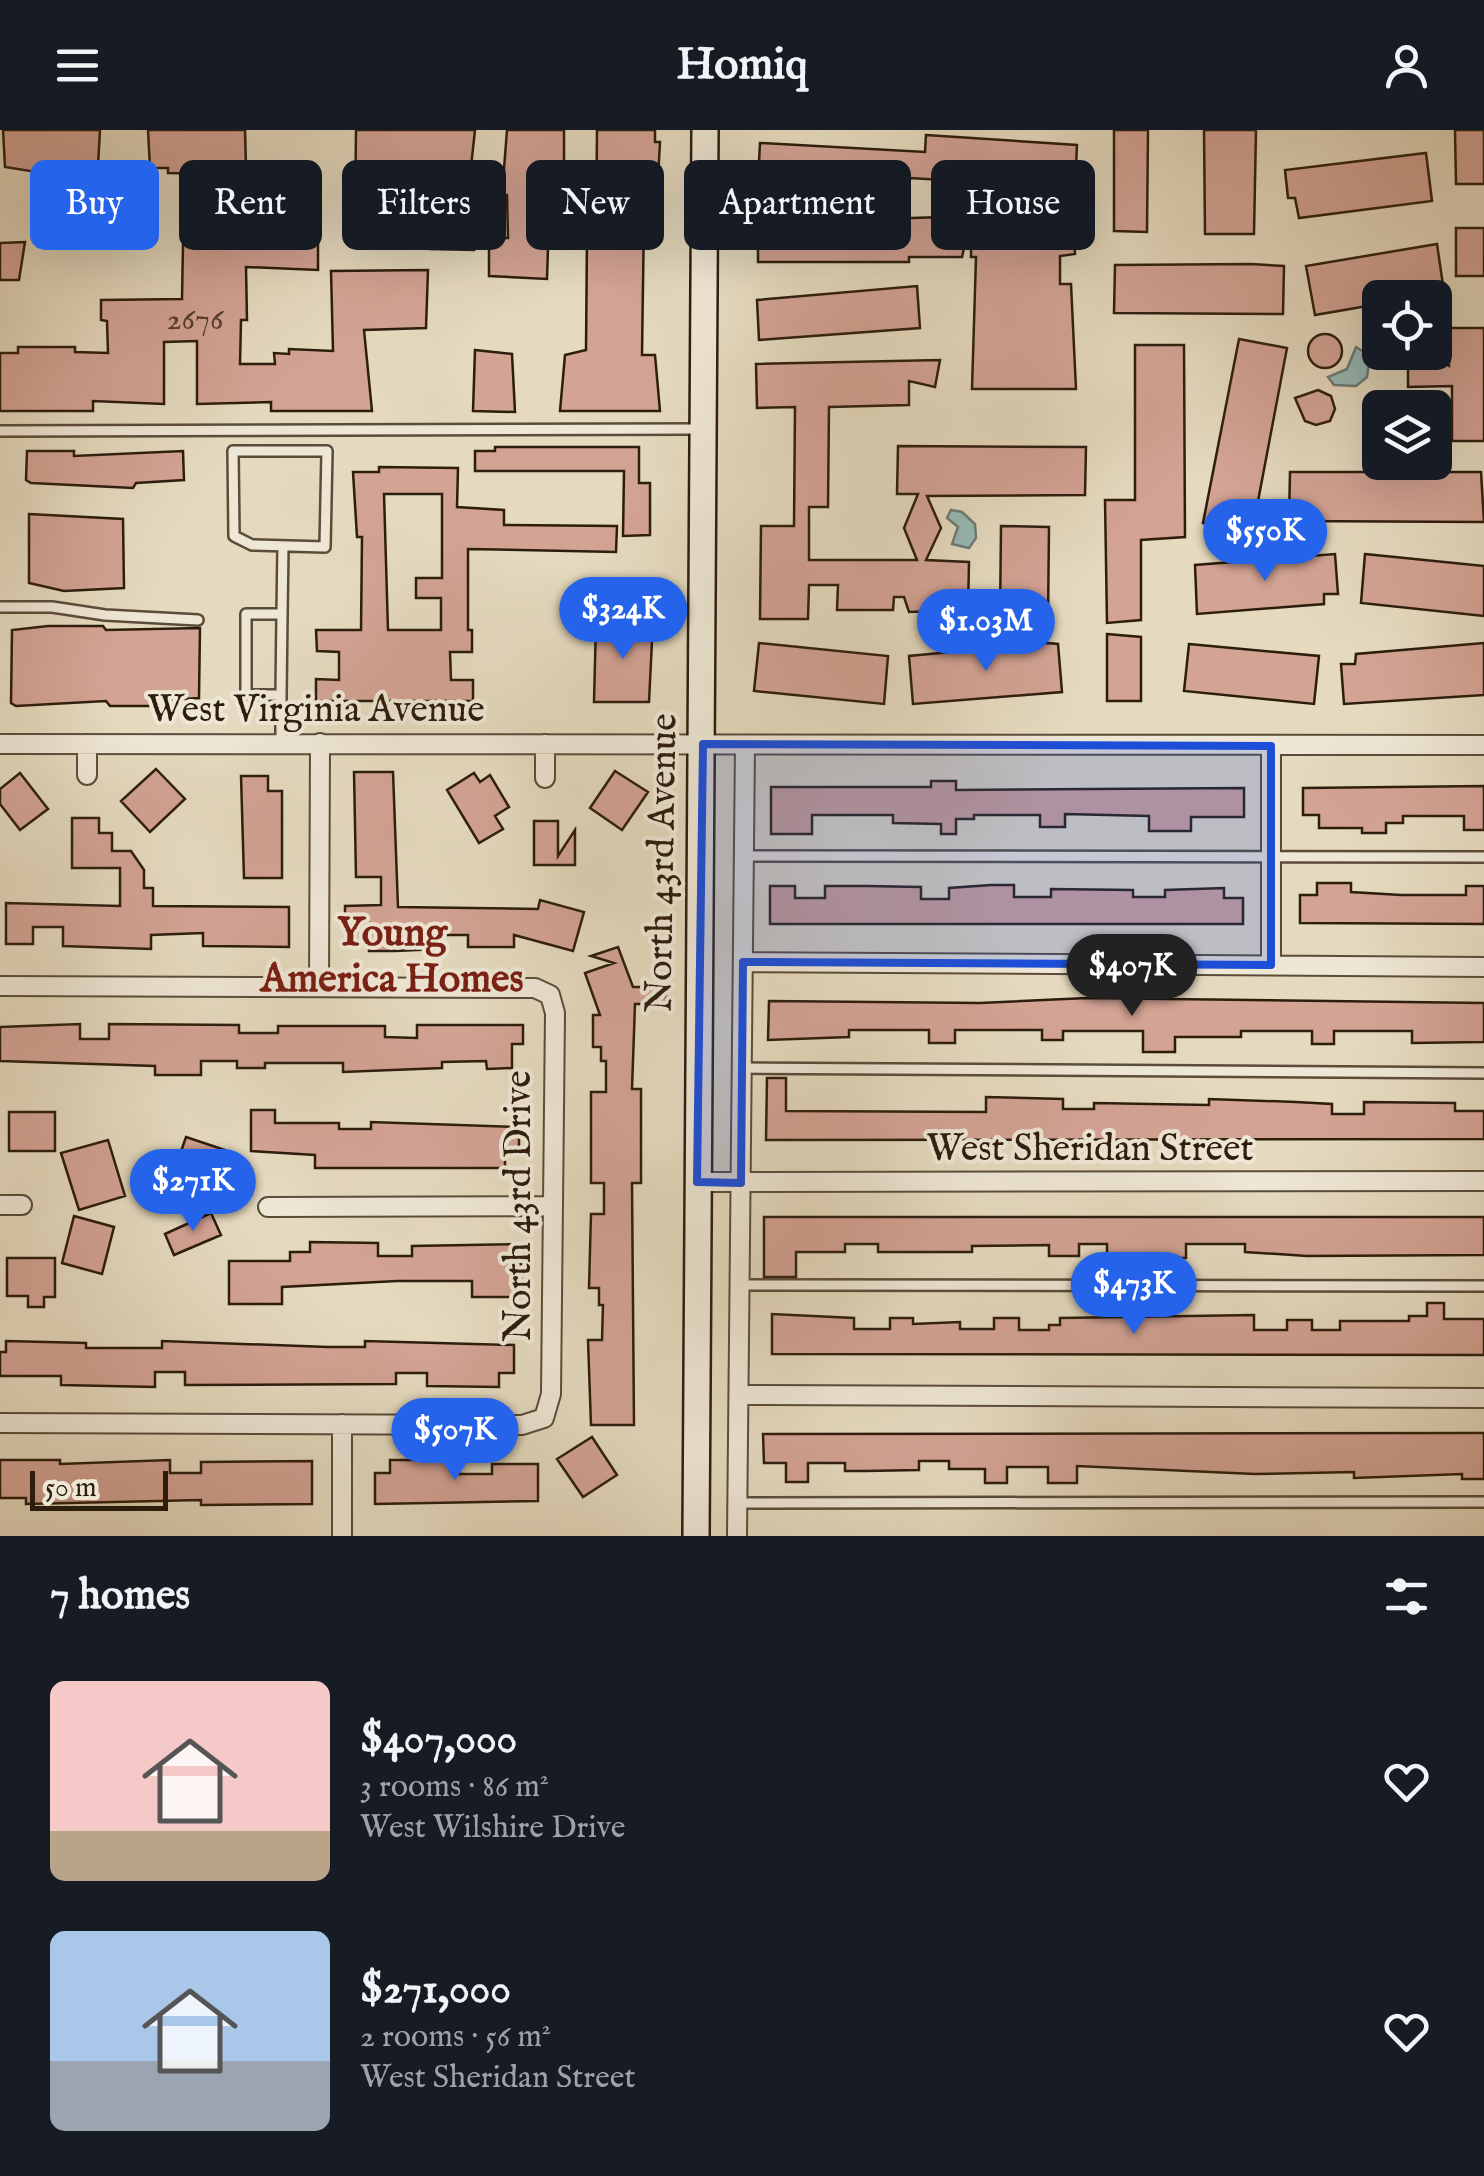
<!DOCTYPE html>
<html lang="en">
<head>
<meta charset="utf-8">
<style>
  body { margin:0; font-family:"IM FELL English",serif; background:#242831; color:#f1f3f6; height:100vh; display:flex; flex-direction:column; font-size:38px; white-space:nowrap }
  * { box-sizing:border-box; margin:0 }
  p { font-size:32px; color:#9ea1a6 }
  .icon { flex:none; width:55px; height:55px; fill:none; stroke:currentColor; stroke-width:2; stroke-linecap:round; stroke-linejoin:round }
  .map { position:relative; height:1406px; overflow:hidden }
  .side { display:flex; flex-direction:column; background:#171b24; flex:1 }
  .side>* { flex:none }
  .guide { position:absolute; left:30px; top:30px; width:1425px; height:90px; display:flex; gap:20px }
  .tools { position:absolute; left:1362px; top:150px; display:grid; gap:20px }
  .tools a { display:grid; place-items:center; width:90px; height:90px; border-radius:15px; background:#171b24; box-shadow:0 10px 40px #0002; font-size:50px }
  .scale { position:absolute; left:30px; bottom:25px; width:138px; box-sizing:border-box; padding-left:10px; border:5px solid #2d1d0d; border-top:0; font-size:28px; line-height:35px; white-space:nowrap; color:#2d1d0d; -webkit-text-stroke:8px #eee7d5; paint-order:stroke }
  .price { position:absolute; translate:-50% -85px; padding:0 22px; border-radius:35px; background:#2563eb; color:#fff; font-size:32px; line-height:65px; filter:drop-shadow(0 2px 5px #0008) }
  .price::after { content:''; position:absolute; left:50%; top:60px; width:30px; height:22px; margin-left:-15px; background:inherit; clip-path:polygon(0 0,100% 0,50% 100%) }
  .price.selected { background:#222; color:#fff }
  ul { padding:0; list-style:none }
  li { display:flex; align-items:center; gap:30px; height:250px; padding:0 50px }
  li span { display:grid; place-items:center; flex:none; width:280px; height:200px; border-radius:15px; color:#555 }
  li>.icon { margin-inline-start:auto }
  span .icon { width:120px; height:120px; fill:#fffc; stroke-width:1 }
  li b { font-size:42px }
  h2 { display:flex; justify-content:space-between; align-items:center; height:120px; padding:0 50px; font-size:42px }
  .tag { padding:0 35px; border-radius:15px; background:#171b24; box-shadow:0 10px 40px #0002; font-size:35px; line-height:90px }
  .tag.selected { background:#2563eb; color:#fff }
  header { display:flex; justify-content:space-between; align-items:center; height:130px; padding:0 50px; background:#171b24; font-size:45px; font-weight:700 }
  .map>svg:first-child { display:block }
  .water { fill:#96bab7; stroke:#6c7b73; stroke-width:2.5 }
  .building { fill:#d3a394; stroke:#2d1d0d; stroke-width:2.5; fill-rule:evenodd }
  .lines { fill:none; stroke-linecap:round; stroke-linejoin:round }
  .lane-casing { stroke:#5b4c3a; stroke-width:14 }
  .street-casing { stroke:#5b4c3a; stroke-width:22 }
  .secondary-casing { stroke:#2d1d0d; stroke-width:30 }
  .lane { stroke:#eee7d5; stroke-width:9 }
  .street { stroke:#eee7d5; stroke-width:18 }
  .secondary { stroke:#eee7d5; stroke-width:25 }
  .marked { fill:#1d4ed8; fill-opacity:0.2; stroke:#1d4ed8; stroke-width:8; stroke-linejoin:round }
  .labels { text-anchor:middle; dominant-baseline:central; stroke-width:8; stroke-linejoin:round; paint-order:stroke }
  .number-label { font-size:32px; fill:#563e2f }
  .street-label { font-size:38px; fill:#2d1d0d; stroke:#eee7d5 }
  .neighbourhood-label { font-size:40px; font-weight:bold; fill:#7a1f14; stroke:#eee7d5 }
</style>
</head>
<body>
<header><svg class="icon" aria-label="menu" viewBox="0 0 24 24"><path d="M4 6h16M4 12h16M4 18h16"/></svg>Homiq<svg class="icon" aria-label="person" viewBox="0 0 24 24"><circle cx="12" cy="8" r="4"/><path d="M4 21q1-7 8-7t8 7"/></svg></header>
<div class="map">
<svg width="1484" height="1406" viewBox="0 0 1484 1406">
  <rect width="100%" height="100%" fill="#e5dabf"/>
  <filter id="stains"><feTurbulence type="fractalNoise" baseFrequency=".002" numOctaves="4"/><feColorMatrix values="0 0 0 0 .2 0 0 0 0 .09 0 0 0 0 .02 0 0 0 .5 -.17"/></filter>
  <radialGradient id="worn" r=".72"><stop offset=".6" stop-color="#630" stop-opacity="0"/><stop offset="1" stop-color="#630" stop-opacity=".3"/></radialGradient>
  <path class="water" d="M 1356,217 L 1370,226 L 1367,247 L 1356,256 L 1334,255 L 1328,247 L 1347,239 Z
    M 951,380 L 962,382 L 975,394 L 976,408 L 969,418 L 952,414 L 958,397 L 947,388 Z"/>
  <path class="building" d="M 3,0 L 100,0 L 97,53 L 135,58 L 138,118 L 42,117 L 43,43 L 5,37 Z
    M 148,0 L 245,0 L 246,38 L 226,38 L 226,44 L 168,43 L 168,38 L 150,38 Z
    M 356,0 L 475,0 L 470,46 L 474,120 L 430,119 L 430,84 L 355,86 Z
    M 507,0 L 564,0 L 564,87 L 549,87 L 547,149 L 489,146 L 489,108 L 508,108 L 507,65 L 502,65 Z
    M 597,0 L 655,0 L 655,12 L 660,12 L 657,67 L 654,84 L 644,85 L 642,225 L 655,225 L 660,281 L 560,281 L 565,225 L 586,220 L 587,106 L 596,107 Z
    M 1114,0 L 1148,0 L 1147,102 L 1114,101 Z
    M 1204,0 L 1256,0 L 1254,104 L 1205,104 Z
    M 1455,0 L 1484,0 L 1484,54 L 1456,54 Z
    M 926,5 L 1077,15 L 1075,58 L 910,48 L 909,64 L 758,51 L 760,13 L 925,22 Z
    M 1426,23 L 1432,71 L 1299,88 L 1295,68 L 1288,68 L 1285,40 Z
    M 280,42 L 318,44 L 318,140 L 246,137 L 247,190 L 241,190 L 240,234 L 275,234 L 274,223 L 289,224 L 289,219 L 333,221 L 331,141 L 428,140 L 426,198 L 364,200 L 372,281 L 271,281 L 271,272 L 197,274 L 197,211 L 164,212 L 164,274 L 93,271 L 93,281 L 0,281 L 0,223 L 18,223 L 18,217 L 75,217 L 75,222 L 108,223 L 107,191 L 101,190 L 101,170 L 182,169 L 183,114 L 258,116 L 258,45 Z
    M 945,83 L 1073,83 L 1075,124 L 1060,126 L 1060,154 L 1071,154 L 1076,259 L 972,259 L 976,127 L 971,127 L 971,119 L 964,118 L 962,127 L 909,127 L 909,132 L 758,132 L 758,88 L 878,89 L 944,87 Z
    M 1456,98 L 1484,98 L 1484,146 L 1456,146 Z
    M 25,112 L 19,150 L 0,150 L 0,113 Z
    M 1437,114 L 1444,162 L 1380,168 L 1373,175 L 1315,185 L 1306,136 Z
    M 1251,134 L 1284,136 L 1283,184 L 1114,183 L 1115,135 Z
    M 917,156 L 920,198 L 759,210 L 757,170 Z
    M 1450,198 L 1484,198 L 1484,311 L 1452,311 L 1452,256 L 1408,257 L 1408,230 L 1418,226 L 1435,233 L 1435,228 L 1449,236 Z
    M1308 221a17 17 0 1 1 34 0a17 17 0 1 1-34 0Z
    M 1239,209 L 1287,218 L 1252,403 L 1203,393 Z
    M 1135,215 L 1184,215 L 1185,407 L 1141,410 L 1141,490 L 1107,493 L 1105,370 L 1135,370 Z
    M 475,220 L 512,224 L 515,282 L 473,281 Z
    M 940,230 L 935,257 L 909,251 L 909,275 L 829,277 L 828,377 L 809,377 L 809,430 L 917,430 L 904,398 L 918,364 L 897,364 L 898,316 L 1086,317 L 1085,365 L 927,366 L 941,398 L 926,430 L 969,432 L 968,480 L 909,482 L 904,467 L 894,467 L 893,480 L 837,480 L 838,455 L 809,455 L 808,489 L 760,489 L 761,396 L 794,396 L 795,277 L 757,278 L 756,234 Z
    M 1318,260 L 1331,266 L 1335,279 L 1330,291 L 1316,295 L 1305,291 L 1295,268 Z
    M 495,317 L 639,317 L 639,353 L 650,353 L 650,405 L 623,406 L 624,341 L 475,341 L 475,321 L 495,321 Z
    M 27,321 L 74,321 L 74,326 L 183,321 L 184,350 L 136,353 L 133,358 L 31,353 L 26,350 Z
    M 379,337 L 458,338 L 457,377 L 504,380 L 504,395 L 617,396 L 616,422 L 468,419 L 468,500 L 472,500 L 472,522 L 450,522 L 451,550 L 473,550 L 473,571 L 316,571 L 316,549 L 339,550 L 339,522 L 317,521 L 316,500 L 361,500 L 362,407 L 357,407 L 353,342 L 379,342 ZM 384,364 L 442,364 L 442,448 L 416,448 L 416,468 L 441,468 L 441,500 L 388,500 Z
    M 1290,342 L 1481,342 L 1484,392 L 1289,391 Z
    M 29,384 L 123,389 L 124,458 L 64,461 L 29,453 Z
    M 1001,396 L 1049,397 L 1048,489 L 1000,489 Z
    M 1335,424 L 1338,464 L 1324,464 L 1324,474 L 1197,484 L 1195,435 Z
    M 1365,424 L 1484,436 L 1484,486 L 1361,473 Z
    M 653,491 L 649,572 L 594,572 L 596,492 Z
    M 48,496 L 103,496 L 106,500 L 200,498 L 199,568 L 169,570 L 165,576 L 110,576 L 106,571 L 16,576 L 11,573 L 12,500 Z
    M 1107,504 L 1141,507 L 1141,571 L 1107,571 Z
    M 759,513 L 888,526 L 884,574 L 754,561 Z
    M 1048,513 L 1058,514 L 1062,562 L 913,574 L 909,526 Z
    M 1484,513 L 1484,565 L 1344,574 L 1341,534 L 1355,534 L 1356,524 Z
    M 1189,514 L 1319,526 L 1314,574 L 1184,561 Z
    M 156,639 L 185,669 L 150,702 L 121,671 Z
    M 615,641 L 648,662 L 622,700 L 590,678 Z
    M 354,642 L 393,642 L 398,777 L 538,779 L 540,770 L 584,782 L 573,821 L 514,805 L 514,817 L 468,817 L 468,805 L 438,805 L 438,819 L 395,821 L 369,821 L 369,815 L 345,810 L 345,776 L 381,775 L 381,747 L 356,747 Z
    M 20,643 L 48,679 L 20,700 L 0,674 L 0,659 Z
    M 474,643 L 480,652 L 490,645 L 509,677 L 495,686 L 503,699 L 479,713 L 447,660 Z
    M 241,646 L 268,646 L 268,661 L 282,661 L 282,748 L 244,748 Z
    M 931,651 L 956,651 L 956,660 L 1244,658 L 1244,687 L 1191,687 L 1191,701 L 1149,701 L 1149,686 L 1065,684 L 1065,697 L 1040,697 L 1040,685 L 974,685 L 974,689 L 956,689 L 956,704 L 941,704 L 941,694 L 893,693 L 893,685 L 812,685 L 812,704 L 771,704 L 771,657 L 931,657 Z
    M 1484,656 L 1484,700 L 1464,700 L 1464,686 L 1403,686 L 1403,693 L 1386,693 L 1386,703 L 1362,703 L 1362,698 L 1319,698 L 1319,685 L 1303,685 L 1303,658 Z
    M 72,688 L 99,688 L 99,703 L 112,703 L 112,721 L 131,721 L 144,740 L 144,758 L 153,758 L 153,776 L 289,777 L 289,817 L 203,816 L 203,803 L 151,805 L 151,819 L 63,816 L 63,797 L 33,797 L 33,814 L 6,814 L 6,773 L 120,776 L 120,738 L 72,738 Z
    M 534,691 L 558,691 L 558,726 L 575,700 L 575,735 L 534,735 Z
    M 1317,753 L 1351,753 L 1351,762 L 1401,765 L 1466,765 L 1466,756 L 1484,756 L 1484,794 L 1300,793 L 1300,765 L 1317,765 Z
    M 991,755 L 1014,755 L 1014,767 L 1051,767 L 1051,759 L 1133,760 L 1133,767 L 1165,767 L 1165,760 L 1224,758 L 1224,768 L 1243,768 L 1243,794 L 770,794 L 770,756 L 795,756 L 795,768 L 825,768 L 825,756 L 867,756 L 921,757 L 921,769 L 949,769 L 949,758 Z
    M 618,817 L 633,857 L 666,857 L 666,874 L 635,874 L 632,959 L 641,959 L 641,1053 L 632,1053 L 634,1295 L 591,1295 L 588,1210 L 602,1210 L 603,1175 L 599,1175 L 599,1158 L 589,1158 L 591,1084 L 604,1084 L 604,1053 L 591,1053 L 591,962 L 606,962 L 606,931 L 601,931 L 601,917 L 593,917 L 593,885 L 600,885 L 585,843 L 614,833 L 591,826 Z
    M 1087,868 L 1484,873 L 1484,912 L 1412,913 L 1412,901 L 1334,901 L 1334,914 L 1312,914 L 1312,901 L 1241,901 L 1241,907 L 1175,907 L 1175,922 L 1143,922 L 1143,901 L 1063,901 L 1063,910 L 1042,910 L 1042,900 L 955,900 L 955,913 L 929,913 L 929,900 L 849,900 L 849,907 L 768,910 L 769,871 L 980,873 Z
    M 80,894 L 80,909 L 109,909 L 109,894 L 239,895 L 239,903 L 278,903 L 278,896 L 385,896 L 385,907 L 417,908 L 417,895 L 523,895 L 523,914 L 512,914 L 512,938 L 487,939 L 486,931 L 442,932 L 442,938 L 343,942 L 343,933 L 265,933 L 265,938 L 237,938 L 237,931 L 201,931 L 201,945 L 155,945 L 155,936 L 0,931 L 0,897 Z
    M 767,948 L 786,948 L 786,981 L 986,982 L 986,967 L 1063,969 L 1063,979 L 1094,979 L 1094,973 L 1209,975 L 1209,969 L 1296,972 L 1332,974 L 1332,984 L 1364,984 L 1364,972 L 1455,973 L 1455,981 L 1484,981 L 1484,1009 L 766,1010 Z
    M 251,980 L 275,980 L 275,993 L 339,993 L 339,999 L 371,999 L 371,992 L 519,997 L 519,1025 L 505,1025 L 505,1038 L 315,1038 L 315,1025 L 251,1021 Z
    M 9,982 L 55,982 L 55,1021 L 9,1021 Z
    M 186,1007 L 225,1020 L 209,1063 L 171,1050 Z
    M 108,1010 L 125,1066 L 79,1080 L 61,1023 Z
    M 211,1083 L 221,1105 L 174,1125 L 165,1104 Z
    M 74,1086 L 114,1097 L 102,1144 L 62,1133 Z
    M 764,1087 L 1484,1087 L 1484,1125 L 1307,1126 L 1245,1122 L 1245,1114 L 1186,1114 L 1186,1128 L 1158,1128 L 1107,1126 L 1107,1114 L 1079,1114 L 1079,1126 L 1049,1126 L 1049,1115 L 972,1116 L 972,1122 L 878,1122 L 878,1114 L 845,1114 L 845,1122 L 796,1122 L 796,1147 L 764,1147 Z
    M 310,1112 L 378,1113 L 378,1126 L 412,1126 L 412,1116 L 521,1114 L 521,1167 L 472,1167 L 472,1151 L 397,1151 L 282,1157 L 282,1174 L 229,1174 L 229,1131 L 290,1131 L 290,1122 L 310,1122 Z
    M 7,1128 L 55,1128 L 55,1167 L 44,1167 L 44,1177 L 28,1177 L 28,1166 L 7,1166 Z
    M 1427,1173 L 1444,1173 L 1444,1189 L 1484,1189 L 1484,1225 L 772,1224 L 772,1184 L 854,1188 L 854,1199 L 890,1199 L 890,1188 L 913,1188 L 913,1194 L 960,1192 L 960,1199 L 994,1199 L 994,1188 L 1019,1188 L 1019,1200 L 1049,1200 L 1049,1195 L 1060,1195 L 1060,1188 L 1254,1185 L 1254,1200 L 1287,1200 L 1287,1190 L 1312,1190 L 1312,1200 L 1340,1200 L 1340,1191 L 1409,1191 L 1409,1186 L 1427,1186 Z
    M 6,1211 L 86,1213 L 86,1218 L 162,1218 L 162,1211 L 328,1217 L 365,1217 L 365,1211 L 514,1215 L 514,1243 L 499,1243 L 499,1257 L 427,1256 L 427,1243 L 396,1243 L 396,1254 L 185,1255 L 185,1242 L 155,1242 L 155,1257 L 61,1255 L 61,1246 L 0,1246 L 0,1222 L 6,1222 Z
    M 1462,1303 L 1484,1303 L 1484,1349 L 1462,1349 L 1462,1344 L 1354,1348 L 1354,1342 L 1255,1344 L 1077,1336 L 1077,1353 L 1048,1353 L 1048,1337 L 1007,1337 L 1007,1353 L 985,1353 L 985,1339 L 949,1339 L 949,1331 L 919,1331 L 919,1340 L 865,1341 L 845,1341 L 845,1333 L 808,1333 L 808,1352 L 786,1352 L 786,1333 L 764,1333 L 763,1304 Z
    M 592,1307 L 617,1345 L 583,1367 L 557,1329 Z
    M 0,1330 L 60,1330 L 60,1334 L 170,1330 L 170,1343 L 201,1343 L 201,1332 L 312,1331 L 312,1374 L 201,1375 L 201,1370 L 26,1374 L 26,1368 L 0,1368 Z
    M 390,1330 L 459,1330 L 459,1344 L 492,1344 L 492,1334 L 538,1334 L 538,1371 L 375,1374 L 375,1343 L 390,1343 Z"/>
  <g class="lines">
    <g class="lane-casing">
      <path id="lane" d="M 0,301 L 702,299
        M 233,321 L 327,321 L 325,417 L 252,415 L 234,406 Z
        M 0,477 L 52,477 L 105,485 L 198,490
        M 282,484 L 283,416
        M 281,565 L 282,484 L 246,484 L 246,565 L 281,565 L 281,613
        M 744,726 L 1484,727
        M 742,938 L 1484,943
        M 740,1155 L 1484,1156
        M 737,1373 L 1484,1372"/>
    </g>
    <g class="street-casing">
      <path id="street" d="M 0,614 L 1484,615
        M 87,614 L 87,645
        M 545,614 L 545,648
        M 1271,616 L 1271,835
        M 743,832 L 1484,837
        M 0,856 L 535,858 L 550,865 L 555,883 L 551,1264 L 544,1288 L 522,1295 L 0,1293
        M 319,857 L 320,613
        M 697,1052 L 1484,1051
        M 0,1075 L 22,1075
        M 268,1077 L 552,1076
        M 739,1265 L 1484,1268
        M 342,1406 L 342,1294
        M 737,1406 L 745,615"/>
    </g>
    <g class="secondary-casing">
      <path id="secondary" d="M 696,1406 L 705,0"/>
    </g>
    <use href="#lane" class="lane"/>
    <use href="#street" class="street"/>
    <use href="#secondary" class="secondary"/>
  </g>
  <path class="marked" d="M 703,614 L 1271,616 L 1271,835 L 743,832 L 741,1053 L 697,1052 Z"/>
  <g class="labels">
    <g class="number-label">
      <text x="195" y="190">2676</text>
    </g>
    <g class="street-label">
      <text x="316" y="581">West Virginia Avenue</text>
      <text transform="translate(663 733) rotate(-89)">North 43rd Avenue</text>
      <text x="1090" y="1020">West Sheridan Street</text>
      <text transform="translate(520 1076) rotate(-90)">North 43rd Drive</text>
    </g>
    <g class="neighbourhood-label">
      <text x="392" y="804">Young<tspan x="392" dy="46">America Homes</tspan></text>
    </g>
  </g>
  <rect width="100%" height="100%" filter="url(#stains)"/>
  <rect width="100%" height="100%" fill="url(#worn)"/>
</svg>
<div class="tools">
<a><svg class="icon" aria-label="locate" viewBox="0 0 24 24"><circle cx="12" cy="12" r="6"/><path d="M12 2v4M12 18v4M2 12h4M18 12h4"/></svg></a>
<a><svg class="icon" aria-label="layers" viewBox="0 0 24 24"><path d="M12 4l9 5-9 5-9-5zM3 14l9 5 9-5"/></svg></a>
</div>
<div class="scale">50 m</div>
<b class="price" style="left:1265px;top:454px">$550K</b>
<b class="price" style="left:623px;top:532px">$324K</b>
<b class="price" style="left:986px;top:544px">$1.03M</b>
<b class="price selected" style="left:1132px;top:889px">$407K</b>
<b class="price" style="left:193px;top:1104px">$271K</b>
<b class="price" style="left:1134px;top:1207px">$473K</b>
<b class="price" style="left:455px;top:1353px">$507K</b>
<div class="guide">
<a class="tag selected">Buy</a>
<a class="tag">Rent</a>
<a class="tag">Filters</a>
<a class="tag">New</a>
<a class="tag">Apartment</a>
<a class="tag">House</a>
</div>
</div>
<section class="side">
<h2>7 homes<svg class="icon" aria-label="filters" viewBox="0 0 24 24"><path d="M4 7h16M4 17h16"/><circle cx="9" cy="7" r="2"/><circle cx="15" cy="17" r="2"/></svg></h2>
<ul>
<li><span style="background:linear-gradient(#f6c9c9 75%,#b9a48a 0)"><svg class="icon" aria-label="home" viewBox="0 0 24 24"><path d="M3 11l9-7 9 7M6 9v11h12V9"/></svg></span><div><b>$407,000</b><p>3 rooms · 86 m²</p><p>West Wilshire Drive</p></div><svg class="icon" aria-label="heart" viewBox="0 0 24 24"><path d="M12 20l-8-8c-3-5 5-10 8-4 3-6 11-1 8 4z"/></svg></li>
<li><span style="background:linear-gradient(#a9c7e8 65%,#9aa5b1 0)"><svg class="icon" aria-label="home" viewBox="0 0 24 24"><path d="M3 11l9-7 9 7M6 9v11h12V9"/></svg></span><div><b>$271,000</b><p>2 rooms · 56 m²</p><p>West Sheridan Street</p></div><svg class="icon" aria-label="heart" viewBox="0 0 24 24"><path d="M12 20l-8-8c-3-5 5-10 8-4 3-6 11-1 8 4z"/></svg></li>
</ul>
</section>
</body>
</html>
